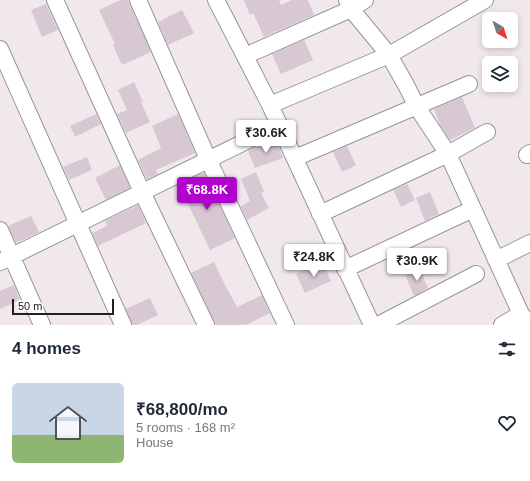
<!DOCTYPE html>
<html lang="en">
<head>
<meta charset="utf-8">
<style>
  body { margin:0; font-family:Helvetica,sans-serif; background:#f2f2f3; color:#1f2937; height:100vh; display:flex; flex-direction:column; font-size:15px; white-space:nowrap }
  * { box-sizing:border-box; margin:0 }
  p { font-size:13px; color:#747a83 }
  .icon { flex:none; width:22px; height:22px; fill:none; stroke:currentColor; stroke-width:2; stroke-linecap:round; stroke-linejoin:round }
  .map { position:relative; height:325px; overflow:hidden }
  .panel { display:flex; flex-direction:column; background:#fff; flex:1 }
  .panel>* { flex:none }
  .needle { width:26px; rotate:141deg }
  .controls { position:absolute; left:482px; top:12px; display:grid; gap:8px }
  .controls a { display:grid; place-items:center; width:36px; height:36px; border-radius:6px; background:#fff; box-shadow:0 2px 6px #0003; font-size:20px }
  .scale { position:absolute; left:12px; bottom:10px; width:102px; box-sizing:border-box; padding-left:4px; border:2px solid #212121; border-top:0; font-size:11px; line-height:14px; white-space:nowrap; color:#212121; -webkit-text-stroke:3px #fff; paint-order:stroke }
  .price { position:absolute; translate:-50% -34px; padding:0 9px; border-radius:4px; background:#fff; color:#222; font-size:13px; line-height:26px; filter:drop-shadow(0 1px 2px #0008) }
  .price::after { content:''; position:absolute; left:50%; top:24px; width:12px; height:9px; margin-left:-6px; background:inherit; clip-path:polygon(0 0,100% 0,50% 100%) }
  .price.selected { background:#b004ce; color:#fff }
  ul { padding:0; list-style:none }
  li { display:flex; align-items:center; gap:12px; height:100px; padding:0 12px }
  li span { display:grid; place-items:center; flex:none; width:112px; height:80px; border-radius:6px; color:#555 }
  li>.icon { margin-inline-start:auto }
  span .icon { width:48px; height:48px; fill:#fffc; stroke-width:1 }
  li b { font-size:17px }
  h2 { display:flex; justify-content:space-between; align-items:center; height:48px; padding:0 12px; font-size:17px }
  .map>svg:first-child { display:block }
  .building { fill:#d8c8d3 }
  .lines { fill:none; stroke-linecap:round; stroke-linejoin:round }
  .street-casing { stroke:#959595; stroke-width:18 }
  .street { stroke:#fff; stroke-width:16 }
</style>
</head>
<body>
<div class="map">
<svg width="530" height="325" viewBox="0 0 530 325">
  <rect width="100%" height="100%" fill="#f1e8ec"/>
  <path class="building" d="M 120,0 L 128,0 L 151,52 L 122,65 L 113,45 L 115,44 L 99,10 Z
    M 244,0 L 279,0 L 281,5 L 292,0 L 308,0 L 314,15 L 264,37 L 253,13 L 250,15 Z
    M 46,4 L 58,30 L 42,37 L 31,10 Z
    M 182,10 L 194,33 L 168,45 L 158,22 Z
    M 304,40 L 313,60 L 281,74 L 272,54 Z
    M 134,82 L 143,102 L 141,102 L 150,122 L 126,133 L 117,114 L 127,110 L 118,90 Z
    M 462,97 L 475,128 L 450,140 L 440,125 L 434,109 Z
    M 96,114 L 101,124 L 75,137 L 70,126 Z
    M 178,114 L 195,153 L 156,170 L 158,174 L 147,179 L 138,160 L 161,148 L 152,126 Z
    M 275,138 L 283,158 L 255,168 L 248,151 Z
    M 347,146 L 356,165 L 342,172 L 333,152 Z
    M 87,157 L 92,170 L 69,180 L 63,167 Z
    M 120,165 L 130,188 L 106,200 L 95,178 Z
    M 204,172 L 235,238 L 210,250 L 179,185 Z
    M 256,172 L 264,192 L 261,193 L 269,208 L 247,220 L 241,206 L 250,201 L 241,179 Z
    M 407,184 L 415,200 L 401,207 L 393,190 Z
    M 430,192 L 439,214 L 425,221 L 416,198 Z
    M 138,205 L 146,223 L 98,246 L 92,233 L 107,226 L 105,221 Z
    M 31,216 L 39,232 L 16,243 L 8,226 Z
    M 214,262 L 224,283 L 237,307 L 262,295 L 270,313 L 246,325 L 216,325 L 191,273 Z
    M 322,262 L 331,281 L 305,293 L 296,274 Z
    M 420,269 L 428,288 L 414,296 L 405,275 Z
    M 14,285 L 20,300 L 0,309 L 0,291 Z
    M 150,298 L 158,315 L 137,325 L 132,325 L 126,309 Z"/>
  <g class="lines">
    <g class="street-casing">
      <path id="street" d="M 55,0 L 142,192 L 206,325
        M 138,0 L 208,159 L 286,325
        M 216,0 L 270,105 L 372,325
        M 347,0 L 351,9 L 389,55 L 406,85 L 417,107 L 448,154 L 521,314 L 529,325
        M 0,49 L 123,325
        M 245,56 L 351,9 L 365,0
        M 270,105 L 389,55 L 485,0
        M 527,155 L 530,153
        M 295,158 L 469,84
        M 320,214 L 448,154 L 487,132
        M 0,230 L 42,325
        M 496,260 L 530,243
        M 0,262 L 279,125
        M 345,269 L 473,209
        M 378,325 L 476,274
        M 502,325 L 521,314"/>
    </g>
    <use href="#street" class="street"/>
  </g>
</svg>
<div class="controls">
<a><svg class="needle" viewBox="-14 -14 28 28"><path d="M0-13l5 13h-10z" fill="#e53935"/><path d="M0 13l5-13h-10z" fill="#747a83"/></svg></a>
<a><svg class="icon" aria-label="layers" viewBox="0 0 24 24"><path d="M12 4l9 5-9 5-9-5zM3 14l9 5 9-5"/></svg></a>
</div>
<div class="scale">50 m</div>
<b class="price" style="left:266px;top:154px">₹30.6K</b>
<b class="price selected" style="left:207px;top:211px">₹68.8K</b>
<b class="price" style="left:314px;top:278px">₹24.8K</b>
<b class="price" style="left:417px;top:282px">₹30.9K</b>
</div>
<section class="panel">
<h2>4 homes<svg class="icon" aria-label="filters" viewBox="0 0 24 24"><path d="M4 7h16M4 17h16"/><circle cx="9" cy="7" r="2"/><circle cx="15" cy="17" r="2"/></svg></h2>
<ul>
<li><span style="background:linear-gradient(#c9d6e8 65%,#8fb573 0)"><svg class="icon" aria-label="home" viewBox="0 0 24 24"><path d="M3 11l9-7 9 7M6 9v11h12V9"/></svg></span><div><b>₹68,800/mo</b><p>5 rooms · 168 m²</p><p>House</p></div><svg class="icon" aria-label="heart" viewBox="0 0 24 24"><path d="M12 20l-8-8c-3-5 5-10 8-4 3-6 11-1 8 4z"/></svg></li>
</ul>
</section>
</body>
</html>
